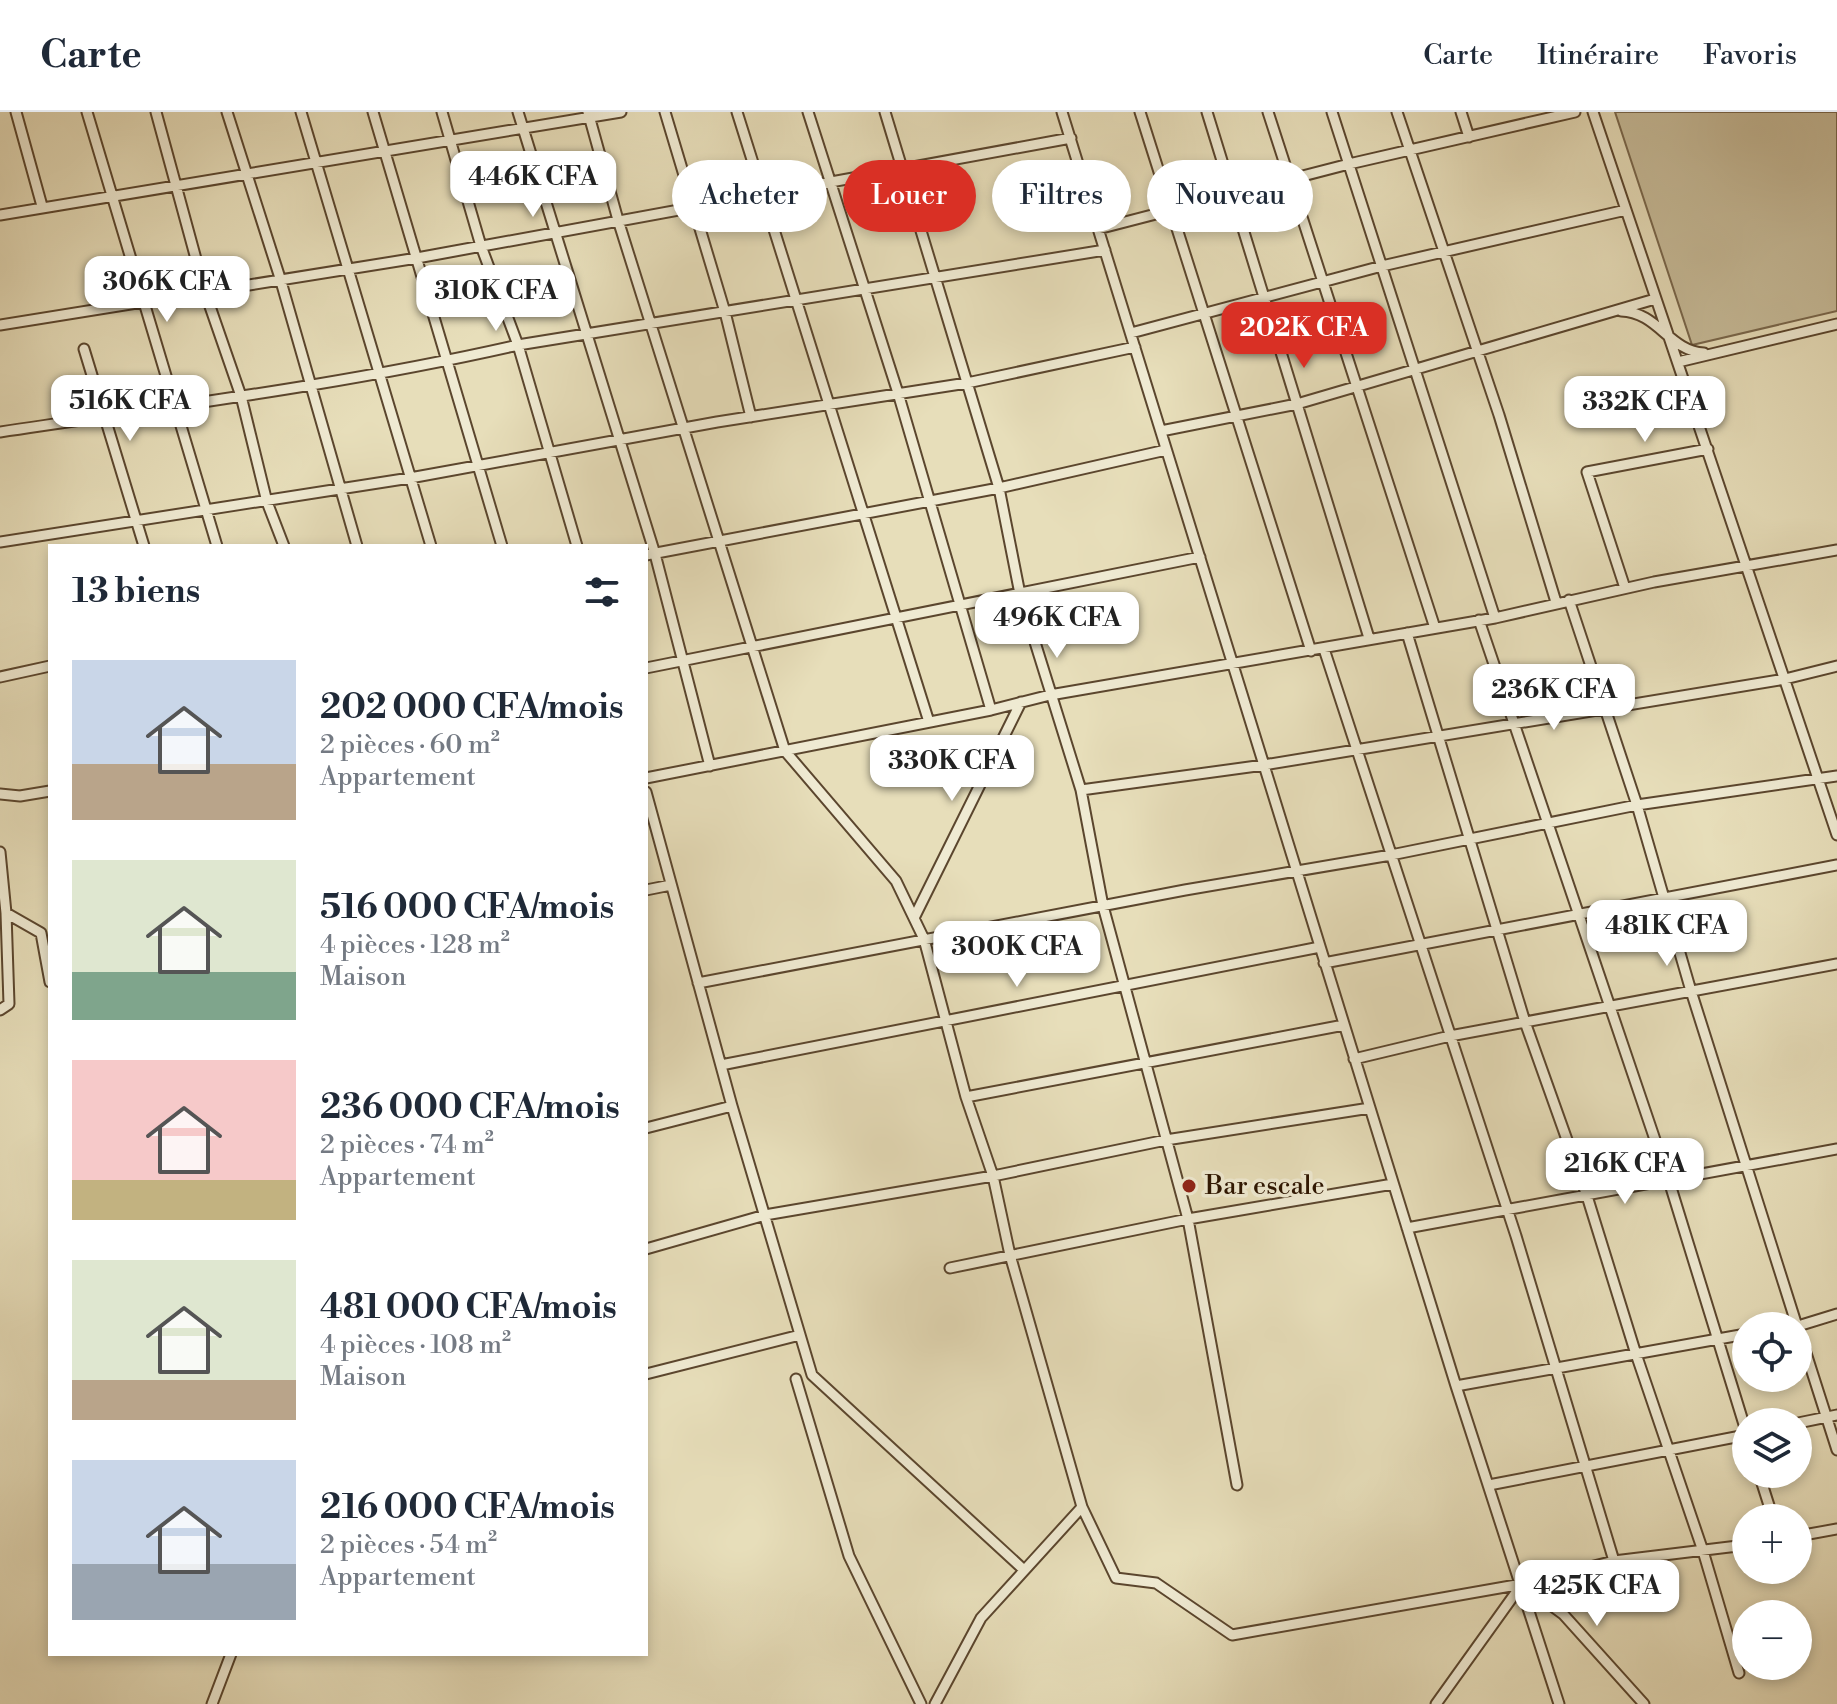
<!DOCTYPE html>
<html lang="fr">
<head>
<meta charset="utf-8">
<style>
  body { margin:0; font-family:"Libre Bodoni",serif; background:#f2f2f3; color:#1f2937; height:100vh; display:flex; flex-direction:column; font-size:30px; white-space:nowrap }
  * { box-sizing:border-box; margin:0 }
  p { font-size:26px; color:#747a83 }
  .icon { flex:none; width:44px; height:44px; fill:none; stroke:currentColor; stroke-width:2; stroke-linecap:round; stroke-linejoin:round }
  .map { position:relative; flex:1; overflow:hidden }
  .panel { position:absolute; left:48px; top:432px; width:600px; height:1112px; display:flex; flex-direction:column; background:#fff; border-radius:0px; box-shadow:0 4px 12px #0003 }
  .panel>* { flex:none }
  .top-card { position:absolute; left:672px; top:48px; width:760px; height:72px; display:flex; gap:16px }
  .tools { position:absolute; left:1732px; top:1200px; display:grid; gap:16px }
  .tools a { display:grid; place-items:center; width:80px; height:80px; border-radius:50%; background:#fff; box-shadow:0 4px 12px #0003; font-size:40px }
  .price { position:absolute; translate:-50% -68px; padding:0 18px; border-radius:16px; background:#fff; color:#222; font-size:26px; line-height:52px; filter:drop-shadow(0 2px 4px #0008) }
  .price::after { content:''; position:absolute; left:50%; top:48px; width:24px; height:18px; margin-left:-12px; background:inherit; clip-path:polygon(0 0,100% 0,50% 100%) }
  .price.selected { background:#d93025; color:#fff }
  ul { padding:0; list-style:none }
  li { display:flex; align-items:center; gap:24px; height:200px; padding:0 24px }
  li span { display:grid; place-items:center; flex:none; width:224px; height:160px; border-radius:0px; color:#555 }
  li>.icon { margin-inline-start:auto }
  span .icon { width:96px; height:96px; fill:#fffc; stroke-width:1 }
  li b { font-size:34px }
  h2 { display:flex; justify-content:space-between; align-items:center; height:96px; padding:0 24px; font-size:34px }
  .pill { padding:0 28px; border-radius:36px; background:#fff; box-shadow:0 4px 12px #0003; font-size:28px; line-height:72px }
  .pill.selected { background:#d93025; color:#fff }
  header { display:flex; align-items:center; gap:48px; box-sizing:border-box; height:112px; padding:0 40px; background:#fff; border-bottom:2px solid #e0e1e3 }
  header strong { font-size:38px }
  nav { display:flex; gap:44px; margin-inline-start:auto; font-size:28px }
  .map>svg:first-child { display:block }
  .green { fill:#c7bc9a; stroke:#7a684d; stroke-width:2 }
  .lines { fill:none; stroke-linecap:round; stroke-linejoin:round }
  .minor-casing { stroke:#5b462e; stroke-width:13 }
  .minor { stroke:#efead2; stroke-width:9 }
  .poi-dot { fill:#8f2418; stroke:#efead2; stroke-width:3 }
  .labels { text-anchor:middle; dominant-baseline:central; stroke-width:7; stroke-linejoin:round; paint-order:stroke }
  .poi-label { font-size:26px; fill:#2c1400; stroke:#efead2; text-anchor:start }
</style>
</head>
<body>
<header>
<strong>Carte</strong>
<nav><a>Carte</a><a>Itinéraire</a><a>Favoris</a></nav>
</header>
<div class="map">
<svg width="1837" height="1592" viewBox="0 0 1837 1592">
  <rect width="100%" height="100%" fill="#e7deba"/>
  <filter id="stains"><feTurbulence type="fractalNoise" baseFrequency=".0025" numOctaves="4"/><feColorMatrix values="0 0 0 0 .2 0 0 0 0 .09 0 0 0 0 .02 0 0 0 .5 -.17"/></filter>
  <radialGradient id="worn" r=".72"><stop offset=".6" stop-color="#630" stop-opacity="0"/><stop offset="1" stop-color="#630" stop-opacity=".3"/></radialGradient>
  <path class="green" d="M 1615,0 L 1837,0 L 1837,199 L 1692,233 Z"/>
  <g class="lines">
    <g class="minor-casing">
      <path id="minor" d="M 16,0 L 42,94
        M 87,0 L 217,434
        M 156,0 L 205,180 L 241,284 L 267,390 L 284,434
        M 227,0 L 280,166 L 357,434
        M 301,0 L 431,434
        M 373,0 L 502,434
        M 442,0 L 481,134 L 518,233 L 577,434
        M 518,0 L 655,442 L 710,654
        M 588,0 L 618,108 L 785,639 L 896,769 L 924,827 L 966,985 L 993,1064 L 1010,1143 L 1082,1395 L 1116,1466 L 1156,1471 L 1232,1523 L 1522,1472 L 1614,1449 L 1746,1433
        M 665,0 L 725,200 L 751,305
        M 737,0 L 929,610
        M 808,0 L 898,281 L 991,598
        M 885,0 L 999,376 L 1020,482 L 1081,678 L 1103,794 L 1188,1107 L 1237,1373
        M 1062,0 L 1456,1274 L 1559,1592
        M 1140,0 L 1311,539
        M 1207,0 L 1369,526
        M 1268,0 L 1435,516
        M 1332,0 L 1495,506
        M 1397,0 L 1499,303 L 1556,490
        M 1461,0 L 1469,25
        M 1593,0 L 1837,723
        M 0,103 L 621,0
        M 1098,117 L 1349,52 L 1575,0
        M 1621,199 C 1658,200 1669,239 1704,241
        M 0,213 L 417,146 L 1071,26
        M 1131,221 L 1382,154 L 1626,98
        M 84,237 L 144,434
        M 1678,250 L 1837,212
        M 1161,319 L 1297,292 L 1655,187
        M 0,320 C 173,294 347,272 518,233 L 1105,138
        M 0,430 L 410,366 L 717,310 L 967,271 L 1135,235
        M 646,443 L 999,376 L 1166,338
        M 1625,476 L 1587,360 L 1708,337
        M 1569,488 L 1637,693 L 1691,879 L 1797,1214
        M 1479,508 L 1669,1069 L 1746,1319
        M 1407,521 L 1525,910 L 1587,1084 L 1635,1239 L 1703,1439 L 1739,1561
        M 1324,537 L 1516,1124 L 1614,1449
        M 646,556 L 1200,445
        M 0,565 L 50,554
        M 646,666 L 991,598 L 1050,583 L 1495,506 L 1654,470 L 1837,438
        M 1081,678 L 1264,653 L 1785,567 L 1837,554
        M 646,680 L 732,994 L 812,1263 L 1024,1458
        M 0,682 L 20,684 L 50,679
        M 0,740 L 6,801 L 41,821 L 50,870
        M 646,778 L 671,773
        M 914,806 L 1021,590
        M 1324,851 L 1837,753
        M 698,871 L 1185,778 L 1391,743 L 1637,693 L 1837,664
        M 0,898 L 9,892 L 6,801
        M 1354,947 L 1450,924 L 1837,852
        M 721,953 L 1320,835
        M 966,985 L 1344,913
        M 646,1016 L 732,994
        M 1407,1116 L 1837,1037
        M 646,1137 L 765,1103 L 993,1064 L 1166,1028 L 1370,996
        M 950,1156 L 1188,1107 L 1393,1072
        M 1798,1214 L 1837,1202
        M 1798,1216 L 1837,1338
        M 646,1262 L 800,1223
        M 796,1267 L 849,1444 L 921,1592
        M 1456,1274 L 1746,1222
        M 1798,1311 L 1837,1303
        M 1759,1362 L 1773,1406
        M 1489,1373 L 1746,1323
        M 1798,1424 L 1837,1417
        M 1522,1472 L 1563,1502 L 1644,1592
        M 212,1592 L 231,1542
        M 935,1592 L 981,1506 L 1082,1395
        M 1436,1592 L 1522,1472"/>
    </g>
    <use href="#minor" class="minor"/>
  </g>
  <circle class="poi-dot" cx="1189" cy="1074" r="8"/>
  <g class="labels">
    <g class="poi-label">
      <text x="1205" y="1074">Bar escale</text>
    </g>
  </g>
  <rect width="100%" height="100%" filter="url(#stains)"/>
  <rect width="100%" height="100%" fill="url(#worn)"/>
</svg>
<div class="tools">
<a><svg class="icon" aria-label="locate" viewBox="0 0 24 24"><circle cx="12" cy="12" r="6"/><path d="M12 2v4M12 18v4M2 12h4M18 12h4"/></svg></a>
<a><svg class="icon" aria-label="layers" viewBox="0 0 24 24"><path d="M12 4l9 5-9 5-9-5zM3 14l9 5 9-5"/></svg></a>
<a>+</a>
<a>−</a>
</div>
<b class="price" style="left:533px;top:107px">446K CFA</b>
<b class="price" style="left:167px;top:212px">306K CFA</b>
<b class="price" style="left:496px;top:221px">310K CFA</b>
<b class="price selected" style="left:1304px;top:258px">202K CFA</b>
<b class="price" style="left:130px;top:331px">516K CFA</b>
<b class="price" style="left:1645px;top:332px">332K CFA</b>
<b class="price" style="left:1057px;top:548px">496K CFA</b>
<b class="price" style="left:1554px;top:620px">236K CFA</b>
<b class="price" style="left:952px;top:691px">330K CFA</b>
<b class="price" style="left:1667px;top:856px">481K CFA</b>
<b class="price" style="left:1017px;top:877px">300K CFA</b>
<b class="price" style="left:1625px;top:1094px">216K CFA</b>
<b class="price" style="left:1597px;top:1516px">425K CFA</b>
<div class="top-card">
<a class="pill">Acheter</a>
<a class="pill selected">Louer</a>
<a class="pill">Filtres</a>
<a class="pill">Nouveau</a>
</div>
<section class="panel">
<h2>13 biens<svg class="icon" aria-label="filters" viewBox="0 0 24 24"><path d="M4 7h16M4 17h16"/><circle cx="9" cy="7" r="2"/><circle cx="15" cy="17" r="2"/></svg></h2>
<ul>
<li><span style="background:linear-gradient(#c9d6e8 65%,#b9a48a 0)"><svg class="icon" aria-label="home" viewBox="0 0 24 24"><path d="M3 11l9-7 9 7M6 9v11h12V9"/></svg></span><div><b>202 000 CFA/mois</b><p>2 pièces · 60 m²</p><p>Appartement</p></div></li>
<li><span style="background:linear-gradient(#dfe7d0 70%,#7fa58c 0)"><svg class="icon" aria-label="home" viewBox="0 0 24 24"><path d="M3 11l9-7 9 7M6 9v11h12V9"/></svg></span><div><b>516 000 CFA/mois</b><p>4 pièces · 128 m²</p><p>Maison</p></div></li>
<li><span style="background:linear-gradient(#f6c9c9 75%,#c2b280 0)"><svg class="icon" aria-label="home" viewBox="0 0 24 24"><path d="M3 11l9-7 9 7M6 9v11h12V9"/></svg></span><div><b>236 000 CFA/mois</b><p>2 pièces · 74 m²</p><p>Appartement</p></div></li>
<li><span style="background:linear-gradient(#dfe7d0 75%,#b9a48a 0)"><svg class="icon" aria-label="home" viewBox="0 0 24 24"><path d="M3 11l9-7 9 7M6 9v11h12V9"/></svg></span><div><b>481 000 CFA/mois</b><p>4 pièces · 108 m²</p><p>Maison</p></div></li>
<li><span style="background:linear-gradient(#c9d6e8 65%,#9aa5b1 0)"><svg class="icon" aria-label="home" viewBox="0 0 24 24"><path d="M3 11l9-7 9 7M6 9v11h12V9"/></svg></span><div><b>216 000 CFA/mois</b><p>2 pièces · 54 m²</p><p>Appartement</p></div></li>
</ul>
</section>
</div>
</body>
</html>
